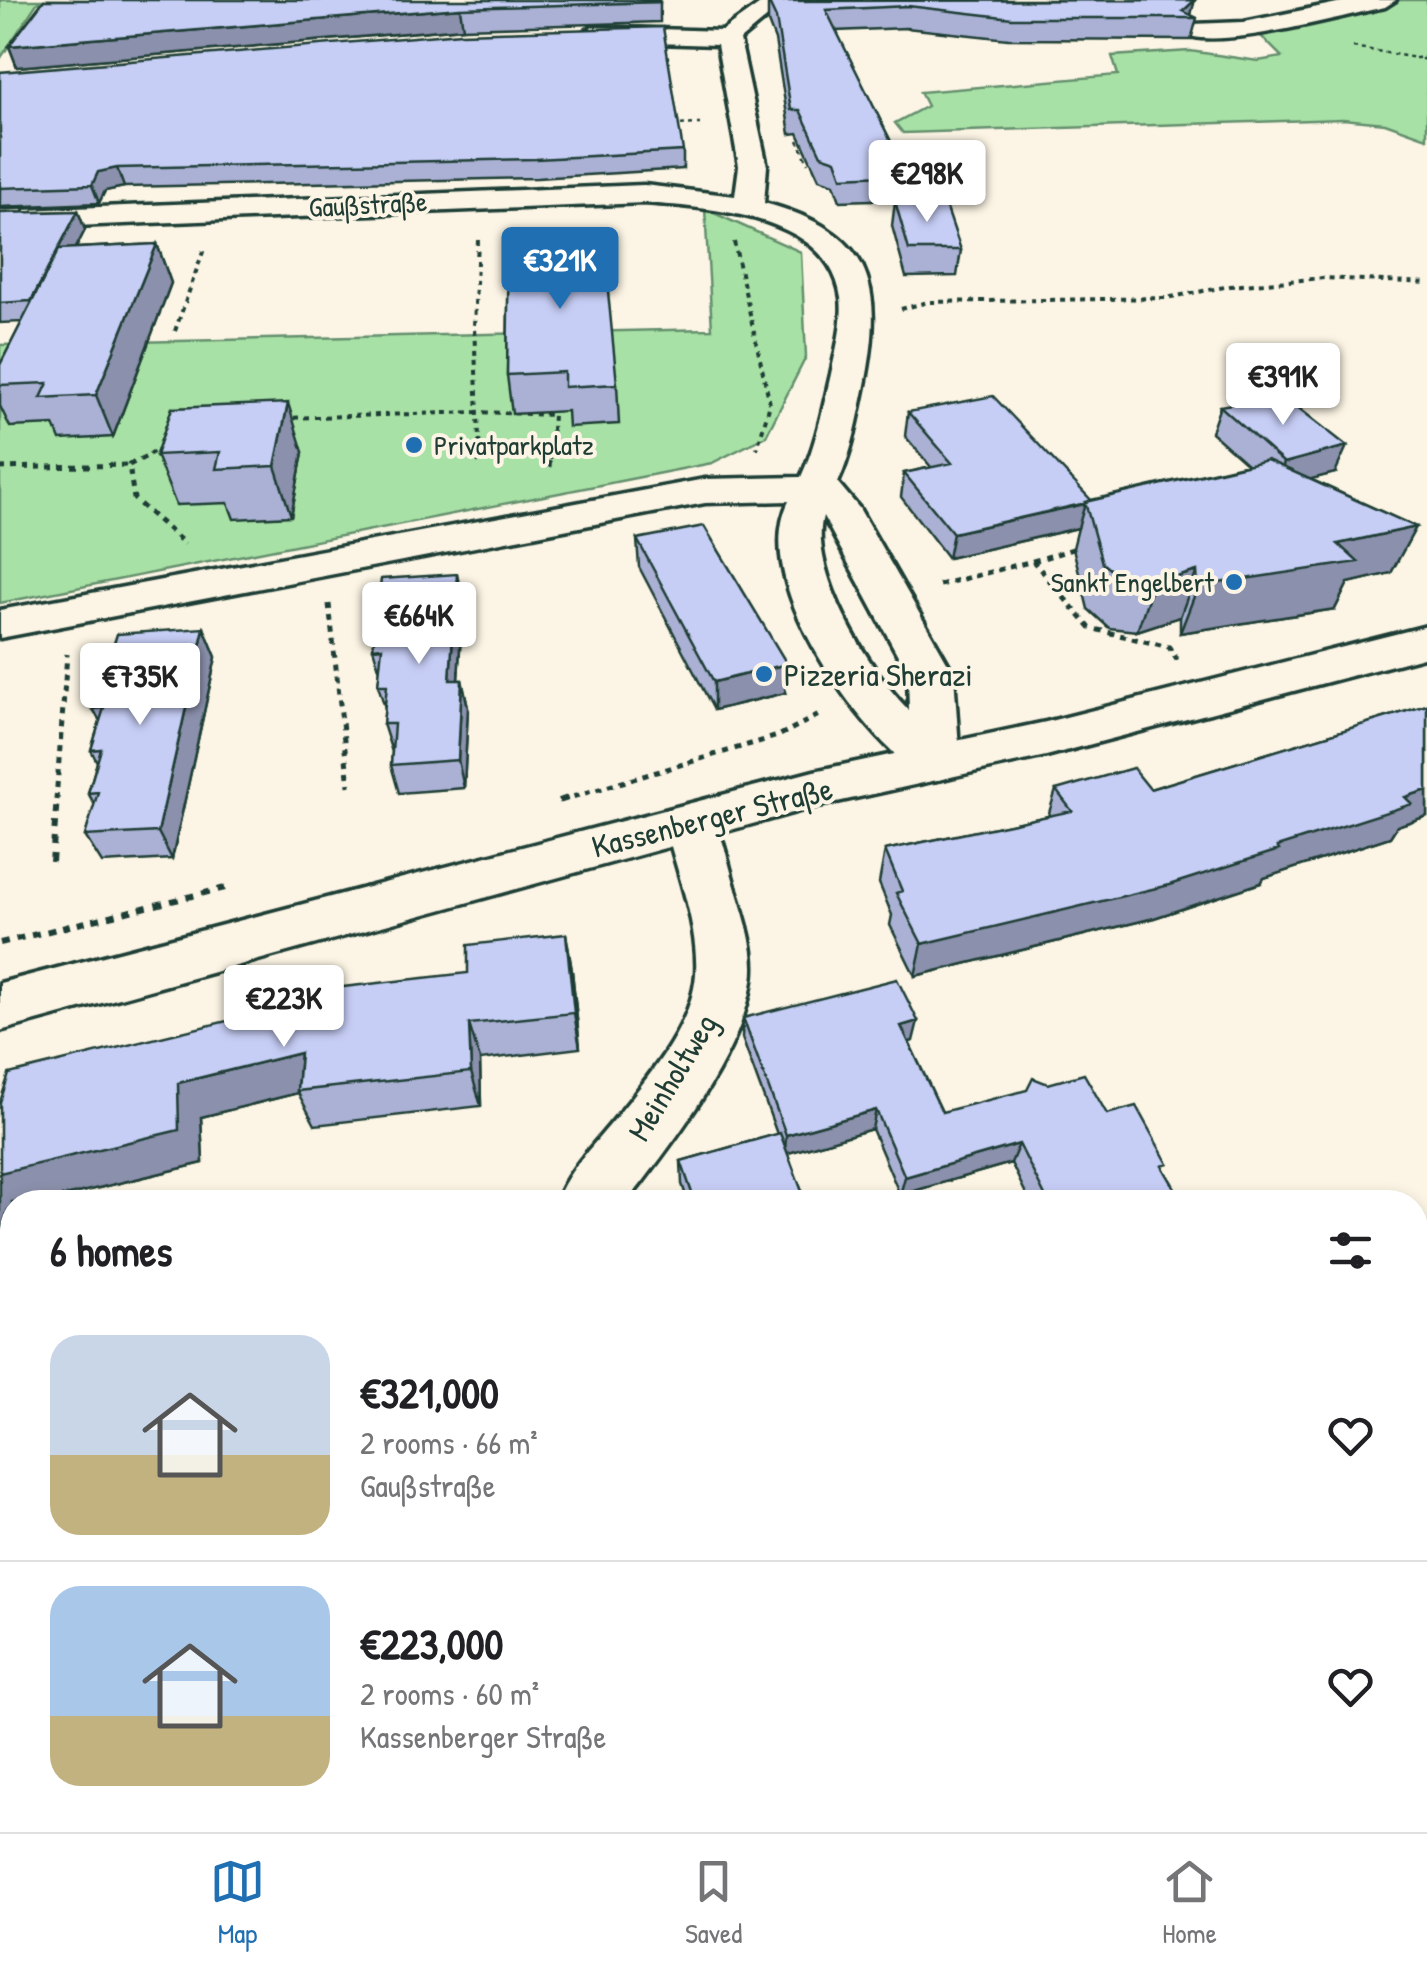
<!DOCTYPE html>
<html lang="en">
<head>
<meta charset="utf-8">
<style>
  body { margin:0; font-family:"Patrick Hand",sans-serif; background:#f2f2f2; color:#202124; height:100vh; display:flex; flex-direction:column; font-size:38px; white-space:nowrap }
  * { box-sizing:border-box; margin:0 }
  p { font-size:32px; color:#757577 }
  .icon { flex:none; width:55px; height:55px; fill:none; stroke:currentColor; stroke-width:2; stroke-linecap:round; stroke-linejoin:round }
  .map { position:relative; flex:1; overflow:hidden }
  .drawer { position:absolute; left:0px; top:1190px; width:1428px; height:642px; display:flex; flex-direction:column; background:#fff; border-radius:40px 40px 0 0; box-shadow:0 5px 15px #0003 }
  .drawer>* { flex:none }
  .price { position:absolute; translate:-50% -85px; padding:0 22px; border-radius:10px; background:#fff; color:#222; font-size:32px; line-height:65px; filter:drop-shadow(0 2px 5px #0008) }
  .price::after { content:''; position:absolute; left:50%; top:60px; width:30px; height:22px; margin-left:-15px; background:inherit; clip-path:polygon(0 0,100% 0,50% 100%) }
  .price.active { background:#1f6fb2; color:#fff }
  ul { padding:0; list-style:none }
  li { display:flex; align-items:center; gap:30px; height:250px; padding:0 50px }
  li+li { border-top:2px solid #e0e0e0 }
  li span { display:grid; place-items:center; flex:none; width:280px; height:200px; border-radius:30px; color:#555 }
  li>.icon { margin-inline-start:auto }
  span .icon { width:120px; height:120px; fill:#fffc; stroke-width:1 }
  li b { font-size:42px }
  h2 { display:flex; justify-content:space-between; align-items:center; height:120px; padding:0 50px; font-size:42px }
  .dock { display:flex; justify-content:space-around; align-items:center; height:140px; border-top:2px solid #e0e0e0; background:#fff; font-size:28px; color:#757577 }
  .dock a { display:grid; justify-items:center; gap:5px }
  .dock .active { color:#1f6fb2 }
  .map>svg:first-child { display:block }
  .green { fill:#a8e1a6; stroke:#648f6d; stroke-width:2.5 }
  .lines { fill:none; stroke-linecap:round; stroke-linejoin:round }
  .minor-casing { stroke:#1f3d34; stroke-width:7 }
  .tertiary-casing { stroke:#1f3d34; stroke-width:7 }
  .path-far3 { stroke:#1f3d34; stroke-width:2.5; stroke-dasharray:4 4; stroke-linecap:butt }
  .path-far2 { stroke:#1f3d34; stroke-width:4; stroke-dasharray:5 5; stroke-linecap:butt }
  .path-far1 { stroke:#1f3d34; stroke-width:5; stroke-dasharray:6 6; stroke-linecap:butt }
  .path { stroke:#1f3d34; stroke-width:6; stroke-dasharray:8 8; stroke-linecap:butt }
  .minor { fill:#fcf5e5; fill-rule:evenodd }
  .tertiary { fill:#fcf5e5; fill-rule:evenodd }
  .wall { fill:#abb1d4; stroke:#1f3d34; stroke-width:2.5 }
  .shaded-wall { fill:#8b90ac; stroke:#1f3d34; stroke-width:2.5 }
  .building { fill:#c7cef6; stroke:#1f3d34; stroke-width:2.5 }
  .poi-dot { fill:#1f6fb2; stroke:#fcf5e5; stroke-width:4 }
  .labels { text-anchor:middle; dominant-baseline:central; stroke-width:8; stroke-linejoin:round; paint-order:stroke }
  .far-street-label { font-size:28px; fill:#1f3d34; stroke:#fcf5e5 }
  .far-poi-label { font-size:28px; fill:#1f3d34; stroke:#fcf5e5; text-anchor:start }
  .poi-label { font-size:32px; fill:#1f3d34; stroke:#fcf5e5; text-anchor:start }
  .street-label { font-size:32px; fill:#1f3d34; stroke:#fcf5e5 }
</style>
</head>
<body>
<div class="map">
<svg width="1427" height="1832" viewBox="0 0 1427 1832">
  <rect width="100%" height="100%" fill="#fcf5e5"/>
  <filter id="ink" filterUnits="userSpaceOnUse"><feTurbulence type="fractalNoise" baseFrequency=".01" numOctaves="2"/><feDisplacementMap in="SourceGraphic" scale="20" xChannelSelector="R" yChannelSelector="G"/><feConvolveMatrix kernelMatrix="1 2 1 2 8 2 1 2 1" color-interpolation-filters="sRGB"/></filter>
  <g filter="url(#ink)">
    <path class="green" d="M 0,0 L 45,0 L 37,3 L 0,59 Z
      M 1357,0 L 1427,0 L 1427,138 L 1385,123 L 1343,119 L 903,133 L 895,123 L 927,106 L 920,92 L 1118,75 L 1112,56 L 1190,51 L 1258,61 L 1282,57 L 1250,25 Z
      M 705,209 L 801,252 L 806,357 L 766,436 L 712,463 L 0,603 L 0,345 L 712,329 Z"/>
    <g class="lines">
      <g class="minor-casing">
        <path id="minor" d="M 855,0 L 844,7 L 770,15 L 740,40 L 767,166 L 764,203 C 872,232 885,283 865,385 C 858,418 852,453 838,483 L 859,508 L 954,674 L 960,764 L 953,776 C 941,780 934,782 923,778 C 910,773 898,757 888,747 C 837,696 753,575 789,501 L 705,503 L 0,638 L 0,610 L 705,479 L 801,477 C 816,445 823,408 831,374 C 836,350 844,322 841,298 C 829,214 710,208 644,203 L 0,229 L 0,211 L 644,185 L 735,196 L 739,166 L 717,45 L 592,41 L 580,34 L 592,27 L 722,31 L 763,2 ZM 823,516 L 908,674 L 909,710 C 871,673 808,571 823,516 Z
          M 1352,0 L 1396,0 L 1385,7 C 1349,14 1204,55 1181,31 L 1193,24 L 1244,22 Z
          M 691,804 L 709,809 C 722,832 727,858 734,883 C 743,913 757,950 752,981 C 741,1056 673,1143 627,1202 L 556,1202 C 568,1169 596,1143 618,1115 C 649,1076 692,1026 696,974 C 699,925 676,871 665,823 L 673,809 Z
          M 78,1820 L 169,1820 L 164,1832 L 73,1832 Z"/>
      </g>
      <g class="tertiary-casing">
        <path id="tertiary" d="M 1427,626 L 1427,656 L 1046,756 L 814,807 L 0,1031 L 0,983 L 814,771 L 1046,722 Z"/>
      </g>
      <path class="path-far3" d="M 1353,47 L 1416,58
        M 1427,57 L 1416,58 L 1427,60
        M 673,125 L 700,124
        M 798,140 L 808,163"/>
      <path class="path-far2" d="M 478,240 L 474,326 L 480,459
        M 734,242 L 770,404 L 757,449
        M 901,309 L 928,302 L 1166,298 L 1230,286 L 1324,278 L 1427,283
        M 175,331 L 204,249
        M 284,418 L 479,412 L 553,415 L 550,459
        M 140,459 L 165,446"/>
      <path class="path-far1" d="M 145,457 L 129,465 L 134,499 L 185,544
        M 479,457 L 480,469
        M 549,467 L 550,457
        M 0,468 L 129,465
        M 1033,561 L 1080,547
        M 939,585 L 1033,561 L 1090,628 L 1169,647 L 1177,660
        M 329,604 L 349,786
        M 56,800 L 67,654
        M 562,800 L 778,736 L 821,714"/>
      <path class="path" d="M 559,801 L 571,797
        M 52,862 L 57,797
        M 0,943 L 225,888"/>
      <use href="#minor" class="minor"/>
      <use href="#tertiary" class="tertiary"/>
    </g>
    <path class="wall" d="M 44,0 L 660,2 L 660,22 L 463,28 L 17,67 L 9,46 Z
      M 758,0 L 1194,0 L 1191,15 L 1197,18 L 1191,40 L 1008,39 L 906,28 L 836,31 L 907,174 L 905,199 L 840,201 L 834,184 L 819,179 L 798,133 L 790,134 L 775,40 L 768,22 L 768,1 L 770,0 Z
      M 0,72 L 683,151 L 683,169 L 537,178 L 124,187 L 105,191 L 99,203 L 0,207 Z
      M 895,201 L 961,250 L 957,276 L 906,277 L 892,226 Z
      M 78,211 L 85,230 L 76,248 L 157,244 L 171,283 L 113,437 L 60,440 L 54,425 L 10,427 L 0,406 L 0,365 L 22,322 L 0,323 L 0,213 Z
      M 509,242 L 617,384 L 619,424 L 568,427 L 567,411 L 512,414 L 507,375 Z
      M 1220,406 L 1335,473 L 1310,479 L 1416,527 L 1391,573 L 1348,583 L 1335,609 L 1180,633 L 1180,617 L 1137,631 L 1109,628 L 1088,609 L 1073,548 L 1078,528 L 948,558 L 901,497 L 904,473 L 931,467 L 905,436 L 908,412 L 1091,500 L 1247,464 L 1211,432 Z
      M 172,408 L 303,452 L 291,516 L 234,519 L 228,503 L 176,505 L 156,455 Z
      M 637,539 L 785,693 L 714,710 L 639,567 Z
      M 463,603 L 458,680 L 462,680 L 468,708 L 464,788 L 399,793 L 391,765 L 392,752 L 383,724 L 385,708 L 378,685 L 380,671 L 373,648 Z
      M 204,628 L 216,657 L 172,859 L 102,863 L 85,836 L 95,805 L 88,793 L 97,762 L 91,750 L 100,721 L 93,709 Z
      M 1427,705 L 1427,816 L 1397,826 L 1390,837 L 1264,878 L 1261,883 L 1154,918 L 915,976 L 890,925 L 892,915 L 879,883 L 885,850 L 1048,816 L 1056,790 L 1150,789 Z
      M 566,934 L 572,971 L 580,1048 L 480,1060 L 481,1106 L 315,1125 L 298,1093 L 201,1117 L 203,1163 L 8,1210 L 0,1102 L 468,973 Z
      M 743,1018 L 913,1041 L 909,1042 L 942,1112 L 1107,1114 L 1164,1170 L 1183,1202 L 1030,1202 L 1011,1163 L 900,1195 L 872,1129 L 787,1153 L 806,1202 L 688,1202 L 682,1184 L 681,1161 L 777,1134 L 742,1038 Z
      M 963,1820 L 1183,1820 L 1188,1832 L 967,1832 Z"/>
    <path class="shaded-wall" d="M 1195,0 L 1190,18 L 1183,11 Z
      M 460,8 L 463,28 L 17,67 L 9,46 Z
      M 117,168 L 124,187 L 105,191 L 99,203 L 92,185 L 98,172 Z
      M 78,211 L 85,230 L 39,321 L 31,301 Z
      M 157,244 L 171,283 L 113,437 L 96,395 Z
      M 288,403 L 303,452 L 291,516 L 275,466 Z
      M 1347,446 L 1335,473 L 1273,489 L 1284,463 Z
      M 1085,504 L 1078,528 L 948,558 L 953,533 Z
      M 1416,527 L 1391,573 L 1348,583 L 1335,609 L 1180,633 L 1198,586 L 1338,544 Z
      M 1197,571 L 1180,617 L 1137,631 L 1153,584 Z
      M 457,574 L 463,603 L 456,709 L 450,680 Z
      M 204,628 L 216,657 L 172,859 L 158,832 Z
      M 787,664 L 785,693 L 714,710 L 714,682 Z
      M 462,680 L 468,708 L 464,788 L 458,760 Z
      M 1427,790 L 1427,816 L 1397,826 L 1390,837 L 1264,878 L 1261,883 L 1154,918 L 915,976 L 922,944 L 1277,847 L 1405,797 Z
      M 566,934 L 572,971 L 580,1048 L 574,1013 Z
      M 918,1021 L 913,1041 L 896,1046 L 901,1026 Z
      M 469,1024 L 480,1060 L 481,1106 L 471,1072 Z
      M 300,1053 L 297,1091 L 298,1093 L 201,1117 L 203,1163 L 40,1202 L 12,1202 L 12,1209 L 8,1210 L 0,1236 L 0,1173 L 178,1083 Z
      M 876,1110 L 872,1129 L 785,1154 L 786,1135 Z
      M 1019,1144 L 1011,1163 L 900,1195 L 905,1177 Z
      M 12,1611 L 12,1621 L 0,1625 L 0,1615 Z
      M 504,1820 L 519,1820 L 521,1832 L 506,1832 Z"/>
    <path class="building" d="M 44,0 L 659,0 L 660,2 L 460,8 L 9,46 Z
      M 1195,0 L 1183,11 L 1197,18 L 1012,18 L 908,6 L 826,10 L 907,174 L 842,177 L 836,160 L 821,155 L 800,110 L 791,110 L 776,18 L 768,1 Z
      M 663,27 L 683,151 L 536,159 L 117,168 L 98,172 L 92,185 L 0,188 L 0,72 L 461,33 Z
      M 944,200 L 961,250 L 909,250 L 895,201 Z
      M 78,211 L 31,301 L 0,303 L 0,213 Z
      M 603,240 L 617,384 L 564,387 L 564,372 L 507,375 L 509,242 Z
      M 157,244 L 96,395 L 41,398 L 48,383 L 0,385 L 0,365 L 59,249 Z
      M 1282,395 L 1347,446 L 1284,463 L 1220,406 Z
      M 993,396 L 1091,500 L 1085,502 L 1086,503 L 953,533 L 904,473 L 952,463 L 908,412 Z
      M 288,403 L 275,466 L 216,469 L 220,452 L 156,455 L 172,408 Z
      M 1267,460 L 1416,527 L 1338,544 L 1358,562 L 1198,586 L 1197,571 L 1153,584 L 1124,581 L 1102,563 L 1085,502 Z
      M 704,526 L 787,664 L 714,682 L 637,539 Z
      M 457,574 L 450,680 L 462,680 L 458,760 L 391,765 L 394,724 L 383,724 L 387,685 L 378,685 L 382,647 L 373,648 L 381,579 Z
      M 204,628 L 158,832 L 85,836 L 98,792 L 88,793 L 101,749 L 91,750 L 104,708 L 93,709 L 117,634 Z
      M 1427,705 L 1427,790 L 1405,797 L 1412,804 L 1277,847 L 1279,850 L 1169,885 L 922,944 L 896,893 L 902,891 L 885,850 L 1072,811 L 1056,790 L 1133,768 L 1150,789 Z
      M 566,934 L 574,1013 L 469,1024 L 471,1072 L 297,1091 L 300,1053 L 178,1083 L 179,1130 L 0,1173 L 0,1102 L 9,1074 L 280,1008 L 281,994 L 468,973 L 468,945 Z
      M 897,979 L 918,1021 L 901,1026 L 942,1112 L 1027,1090 L 1033,1078 L 1048,1084 L 1084,1074 L 1107,1114 L 1136,1106 L 1168,1164 L 1162,1166 L 1183,1202 L 1048,1202 L 1019,1144 L 905,1177 L 876,1110 L 786,1135 L 743,1018 Z
      M 780,1133 L 806,1202 L 695,1202 L 681,1161 Z
      M 12,1528 L 12,1611 L 0,1615 L 0,1532 Z
      M 250,1820 L 504,1820 L 506,1832 L 251,1832 Z
      M 974,1820 L 1183,1820 L 1188,1832 L 978,1832 Z"/>
  </g>
  <g class="poi-dot">
    <circle cx="414" cy="445" r="10"/>
    <circle cx="1234" cy="582" r="10"/>
    <circle cx="764" cy="674" r="10"/>
  </g>
  <g class="labels">
    <g class="far-street-label">
      <text transform="translate(368 204) rotate(-3)">Gaußstraße</text>
    </g>
    <g class="far-poi-label">
      <text x="434" y="445">Privatparkplatz</text>
      <text x="1214" y="582" text-anchor="end">Sankt Engelbert</text>
    </g>
    <g class="poi-label">
      <text x="784" y="674">Pizzeria Sherazi</text>
    </g>
    <g class="street-label">
      <text transform="translate(712 817) rotate(-14)">Kassenberger Straße</text>
      <text transform="translate(672 1077) rotate(-59)">Meinholtweg</text>
    </g>
  </g>
</svg>
<b class="price" style="left:927px;top:225px">€298K</b>
<b class="price active" style="left:560px;top:312px">€321K</b>
<b class="price" style="left:1283px;top:428px">€391K</b>
<b class="price" style="left:419px;top:667px">€664K</b>
<b class="price" style="left:140px;top:728px">€735K</b>
<b class="price" style="left:284px;top:1050px">€223K</b>
<section class="drawer">
<h2>6 homes<svg class="icon" aria-label="filters" viewBox="0 0 24 24"><path d="M4 7h16M4 17h16"/><circle cx="9" cy="7" r="2"/><circle cx="15" cy="17" r="2"/></svg></h2>
<ul>
<li><span style="background:linear-gradient(#c9d6e8 60%,#c2b280 0)"><svg class="icon" aria-label="home" viewBox="0 0 24 24"><path d="M3 11l9-7 9 7M6 9v11h12V9"/></svg></span><div><b>€321,000</b><p>2 rooms · 66 m²</p><p>Gaußstraße</p></div><svg class="icon" aria-label="heart" viewBox="0 0 24 24"><path d="M12 20l-8-8c-3-5 5-10 8-4 3-6 11-1 8 4z"/></svg></li>
<li><span style="background:linear-gradient(#a9c7e8 65%,#c2b280 0)"><svg class="icon" aria-label="home" viewBox="0 0 24 24"><path d="M3 11l9-7 9 7M6 9v11h12V9"/></svg></span><div><b>€223,000</b><p>2 rooms · 60 m²</p><p>Kassenberger Straße</p></div><svg class="icon" aria-label="heart" viewBox="0 0 24 24"><path d="M12 20l-8-8c-3-5 5-10 8-4 3-6 11-1 8 4z"/></svg></li>
</ul>
</section>
</div>
<nav class="dock">
<a class="active"><svg class="icon" aria-label="map" viewBox="0 0 24 24"><path d="M3 6l6-2 6 2 6-2v14l-6 2-6-2-6 2zM9 4v14M15 6v14"/></svg>Map</a>
<a><svg class="icon" aria-label="saved" viewBox="0 0 24 24"><path d="M7 4h10v16l-5-4-5 4z"/></svg>Saved</a>
<a><svg class="icon" aria-label="home" viewBox="0 0 24 24"><path d="M3 11l9-7 9 7M6 9v11h12V9"/></svg>Home</a>
</nav>
</body>
</html>
